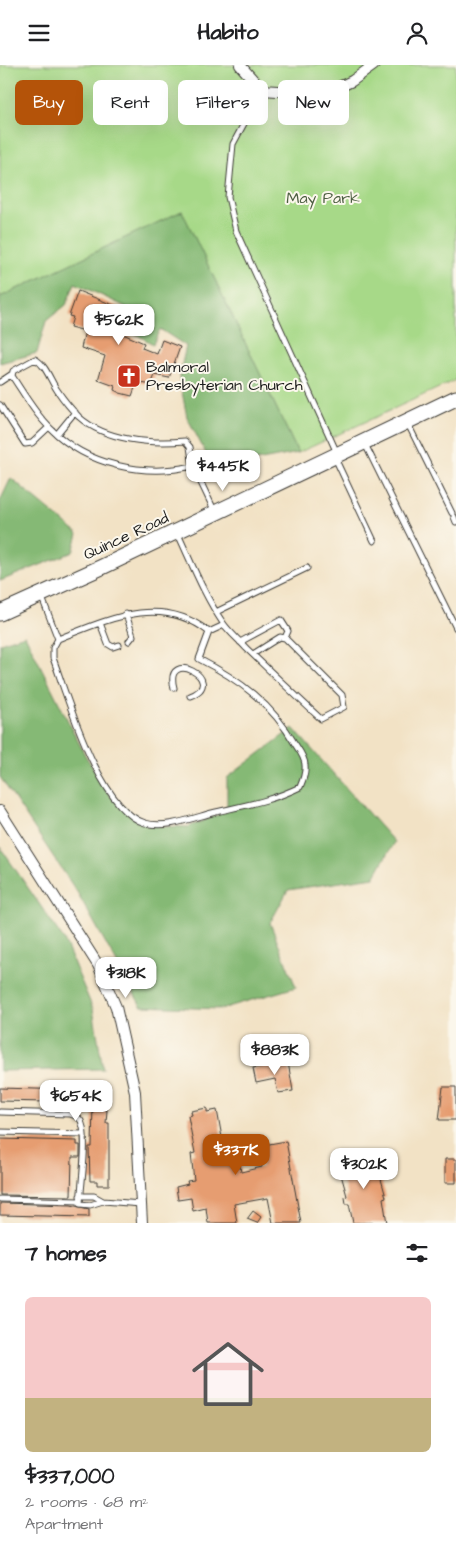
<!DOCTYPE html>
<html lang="en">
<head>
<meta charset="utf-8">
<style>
  body { margin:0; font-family:"Architects Daughter",sans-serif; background:#f2f2f2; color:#202124; height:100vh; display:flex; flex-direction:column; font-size:19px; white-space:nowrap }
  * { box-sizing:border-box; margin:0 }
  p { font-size:16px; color:#757577 }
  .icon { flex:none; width:28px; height:28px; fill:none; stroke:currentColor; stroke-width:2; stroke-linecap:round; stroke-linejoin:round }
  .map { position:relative; height:1158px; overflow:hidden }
  .panel { display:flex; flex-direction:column; background:#fff; flex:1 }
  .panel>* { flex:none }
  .top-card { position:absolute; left:15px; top:15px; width:426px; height:45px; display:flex; gap:10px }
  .price { position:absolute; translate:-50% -42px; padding:0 11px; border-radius:10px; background:#fff; color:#222; font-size:16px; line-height:32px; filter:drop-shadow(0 1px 2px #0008) }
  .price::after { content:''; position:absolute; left:50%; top:30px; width:15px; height:11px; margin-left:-8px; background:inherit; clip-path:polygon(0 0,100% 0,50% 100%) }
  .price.active { background:#b45309; color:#fff }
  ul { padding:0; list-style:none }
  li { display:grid; align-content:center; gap:10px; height:265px; padding:0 25px }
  li span { display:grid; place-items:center; height:155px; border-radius:8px; color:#555 }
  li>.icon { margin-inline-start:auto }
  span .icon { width:90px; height:90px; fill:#fffc; stroke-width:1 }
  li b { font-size:21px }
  h2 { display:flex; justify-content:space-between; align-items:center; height:60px; padding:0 25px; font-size:21px }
  .chip { padding:0 18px; border-radius:8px; background:#fff; box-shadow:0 5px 20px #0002; font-size:18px; line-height:45px }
  .chip.active { background:#b45309; color:#fff }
  header { display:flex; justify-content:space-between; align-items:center; height:65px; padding:0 25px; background:#fff; font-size:22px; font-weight:700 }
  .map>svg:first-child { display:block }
  .green { fill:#a7d988; stroke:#627a52 }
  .forest { fill:#85b974; stroke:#506a48 }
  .building { fill:#e69d71 }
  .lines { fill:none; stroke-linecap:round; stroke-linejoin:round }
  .service-casing { stroke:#3c3a35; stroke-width:7 }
  .minor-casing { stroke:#3c3a35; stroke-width:12 }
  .secondary-casing { stroke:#3c3a35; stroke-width:17 }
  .service { stroke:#fff; stroke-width:5 }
  .minor { stroke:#fff; stroke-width:10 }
  .secondary { stroke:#fff; stroke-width:15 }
  .labels { text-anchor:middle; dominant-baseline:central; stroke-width:4; stroke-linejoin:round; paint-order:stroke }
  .park-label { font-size:16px; fill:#4d5e42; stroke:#fbf7ec }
  .poi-label { font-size:16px; fill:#1c1c1c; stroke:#fbf7ec; text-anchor:start }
  .street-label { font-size:16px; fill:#1c1c1c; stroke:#fbf7ec }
</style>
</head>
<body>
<header><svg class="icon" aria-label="menu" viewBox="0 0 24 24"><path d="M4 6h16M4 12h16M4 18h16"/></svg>Habito<svg class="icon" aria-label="person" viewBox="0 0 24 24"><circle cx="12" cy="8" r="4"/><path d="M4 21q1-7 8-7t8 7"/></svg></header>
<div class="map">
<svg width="456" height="1158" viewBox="0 0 456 1158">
  <rect width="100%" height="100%" fill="#fbf7ec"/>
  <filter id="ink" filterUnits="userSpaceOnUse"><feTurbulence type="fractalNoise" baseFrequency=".02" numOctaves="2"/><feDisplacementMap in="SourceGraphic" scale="10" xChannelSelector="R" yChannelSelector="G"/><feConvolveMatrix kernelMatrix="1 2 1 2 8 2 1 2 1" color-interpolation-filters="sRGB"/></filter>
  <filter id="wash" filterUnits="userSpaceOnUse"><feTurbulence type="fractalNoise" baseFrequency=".0096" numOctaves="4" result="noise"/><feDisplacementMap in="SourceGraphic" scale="20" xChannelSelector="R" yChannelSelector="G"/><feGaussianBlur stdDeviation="1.12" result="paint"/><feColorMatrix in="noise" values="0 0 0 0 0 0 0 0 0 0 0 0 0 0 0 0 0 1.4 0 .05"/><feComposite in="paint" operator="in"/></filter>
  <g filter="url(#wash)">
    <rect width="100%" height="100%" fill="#f2e2c5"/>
    <path class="green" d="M 0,0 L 456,0 L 456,315 L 298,388 L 182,146 L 0,232 Z"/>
    <path class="forest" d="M 182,146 L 298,388 L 214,404 L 187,352 L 179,312 L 186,281 L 160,264 L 153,279 L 124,262 L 126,242 L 75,218 L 66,240 L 46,256 L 37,288 L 0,298 L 0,232 Z
      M 11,413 L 78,469 L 73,487 L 0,516 L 0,436 Z
      M 25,570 L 85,690 L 111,732 L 145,758 L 163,761 L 188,762 L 227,746 L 227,713 L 293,663 L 394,777 L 374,812 L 288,825 L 270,858 L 296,922 L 221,944 L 141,941 L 77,827 L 0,712 L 0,578 Z
      M 0,782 L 64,875 L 93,944 L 103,1004 L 0,1006 Z"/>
    <g id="blocks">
      <path class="building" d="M 78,226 L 118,242 L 122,252 L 118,267 L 144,278 L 142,283 L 157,289 L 162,275 L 180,282 L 169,313 L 155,310 L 151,320 L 137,317 L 132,331 L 120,328 L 114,325 L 115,321 L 98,315 L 105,291 L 81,283 L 85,266 L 70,262 L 73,252 L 69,251 Z
        M 288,997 L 293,1026 L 278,1028 L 275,1014 L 256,1018 L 253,1003 Z
        M 443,1022 L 456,1022 L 456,1055 L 439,1055 Z
        M 0,1023 L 105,1026 L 105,1045 L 107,1045 L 106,1058 L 109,1058 L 109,1120 L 97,1120 L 97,1116 L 90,1116 L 89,1082 L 92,1082 L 93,1038 L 0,1036 Z
        M 207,1043 L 207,1047 L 217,1045 L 223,1078 L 232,1076 L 233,1081 L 236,1081 L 241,1107 L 262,1102 L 258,1081 L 286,1076 L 301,1158 L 273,1158 L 268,1133 L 234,1139 L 237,1158 L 208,1158 L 206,1143 L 193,1146 L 191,1133 L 178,1135 L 176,1122 L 188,1119 L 187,1116 L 194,1115 L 191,1089 L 195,1088 L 188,1051 L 192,1050 L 191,1046 Z
        M 0,1074 L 77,1076 L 77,1080 L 80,1080 L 80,1092 L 72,1092 L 71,1131 L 0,1130 Z
        M 376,1089 L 381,1106 L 379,1107 L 386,1132 L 383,1133 L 387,1158 L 353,1158 L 349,1139 L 346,1139 L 345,1132 L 347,1131 L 340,1106 L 343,1105 L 341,1096 Z
        M 445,1094 L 456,1094 L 456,1118 L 445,1118 Z
        M 0,1138 L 71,1140 L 89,1144 L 89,1152 L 0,1150 Z
        M 253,1146 L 261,1152 L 257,1158 L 247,1154 Z"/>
    </g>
  </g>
  <g filter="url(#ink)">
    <use href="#blocks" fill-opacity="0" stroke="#3c3a35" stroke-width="1"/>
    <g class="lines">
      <g class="service-casing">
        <path id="service" d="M 262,25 L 233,79 L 228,132 L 236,166 L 337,388
          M 0,317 L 12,309
          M 0,340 L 25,379 L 32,378 L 49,362
          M 408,359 L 452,448
          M 57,369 L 75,347
          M 365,379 L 456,563
          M 335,393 L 374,476
          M 193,401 L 190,382 L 185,376 C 151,379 106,376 79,352 C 71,344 63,334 57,325 C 50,315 46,300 35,294 L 13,306 L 12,311 C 24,329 35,349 51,364 C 88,401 144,412 193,401 L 215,447
          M 454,452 L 456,457
          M 178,469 C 192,499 204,530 223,558 C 229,567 239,575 246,583 C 271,607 296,631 321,654 L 344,642 L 342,630 L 285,573 L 280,572 L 253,589
          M 41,530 L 58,574 L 53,583 L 53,593 C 68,634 100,745 145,758 C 165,764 193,753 212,748 C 242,741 272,736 300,722 C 303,715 306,708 305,700 C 305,693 299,685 295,679 C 272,639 240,615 199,594 L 209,567 L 224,560
          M 216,547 L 307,503
          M 126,549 L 133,571 L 129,576
          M 100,558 L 108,579 L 113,582 L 119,580
          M 58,574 C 109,554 161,529 209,567
          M 240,577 L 281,555 L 288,566 L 285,573
          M 174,623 C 163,582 229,616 190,631
          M 0,1047 L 70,1049 C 76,1051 81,1053 82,1059 C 88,1074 81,1121 80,1139 L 90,1140 L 103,1136
          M 0,1067 L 83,1069
          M 80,1131 L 94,1131 L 103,1136 L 141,1139
          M 0,1134 L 80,1136"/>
      </g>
      <g class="minor-casing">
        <path id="minor" d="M 240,0 L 262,25 L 324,29 L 352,16 L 374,0
          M 0,746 L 98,900 L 116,942 L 135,1027 L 142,1158"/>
      </g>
      <g class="secondary-casing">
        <path id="secondary" d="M 0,548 L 102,502 L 456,333"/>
      </g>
      <use href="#service" class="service"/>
      <use href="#minor" class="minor"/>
      <use href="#secondary" class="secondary"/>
    </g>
  </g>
  <defs>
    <g id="church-square" transform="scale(1.25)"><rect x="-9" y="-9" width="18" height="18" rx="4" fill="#c8321e" stroke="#fbf7ec"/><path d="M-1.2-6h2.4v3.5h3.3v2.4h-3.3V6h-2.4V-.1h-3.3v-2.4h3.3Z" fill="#fff"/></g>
  </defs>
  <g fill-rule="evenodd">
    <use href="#church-square" x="129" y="311"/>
  </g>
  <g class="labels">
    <g class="park-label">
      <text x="323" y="133">May Park</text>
    </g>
    <g class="poi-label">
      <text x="146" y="302">Balmoral<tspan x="146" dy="18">Presbyterian Church</tspan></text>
    </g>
    <g class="street-label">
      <text transform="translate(126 471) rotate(-25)">Quince Road</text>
    </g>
  </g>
</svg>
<b class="price" style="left:119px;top:281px">$562K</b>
<b class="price" style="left:223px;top:427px">$445K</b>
<b class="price" style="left:126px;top:934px">$318K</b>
<b class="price" style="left:275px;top:1011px">$883K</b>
<b class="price" style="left:76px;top:1057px">$654K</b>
<b class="price active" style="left:236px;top:1111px">$337K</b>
<b class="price" style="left:364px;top:1125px">$302K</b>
<div class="top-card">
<a class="chip active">Buy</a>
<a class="chip">Rent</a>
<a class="chip">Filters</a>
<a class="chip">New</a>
</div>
</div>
<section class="panel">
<h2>7 homes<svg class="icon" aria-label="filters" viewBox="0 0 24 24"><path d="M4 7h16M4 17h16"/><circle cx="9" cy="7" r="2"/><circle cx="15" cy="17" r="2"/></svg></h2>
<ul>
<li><span style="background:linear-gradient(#f6c9c9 65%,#c2b280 0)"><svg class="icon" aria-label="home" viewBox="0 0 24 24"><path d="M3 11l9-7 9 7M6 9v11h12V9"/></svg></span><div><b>$337,000</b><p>2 rooms · 68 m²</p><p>Apartment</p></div></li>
</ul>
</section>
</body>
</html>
